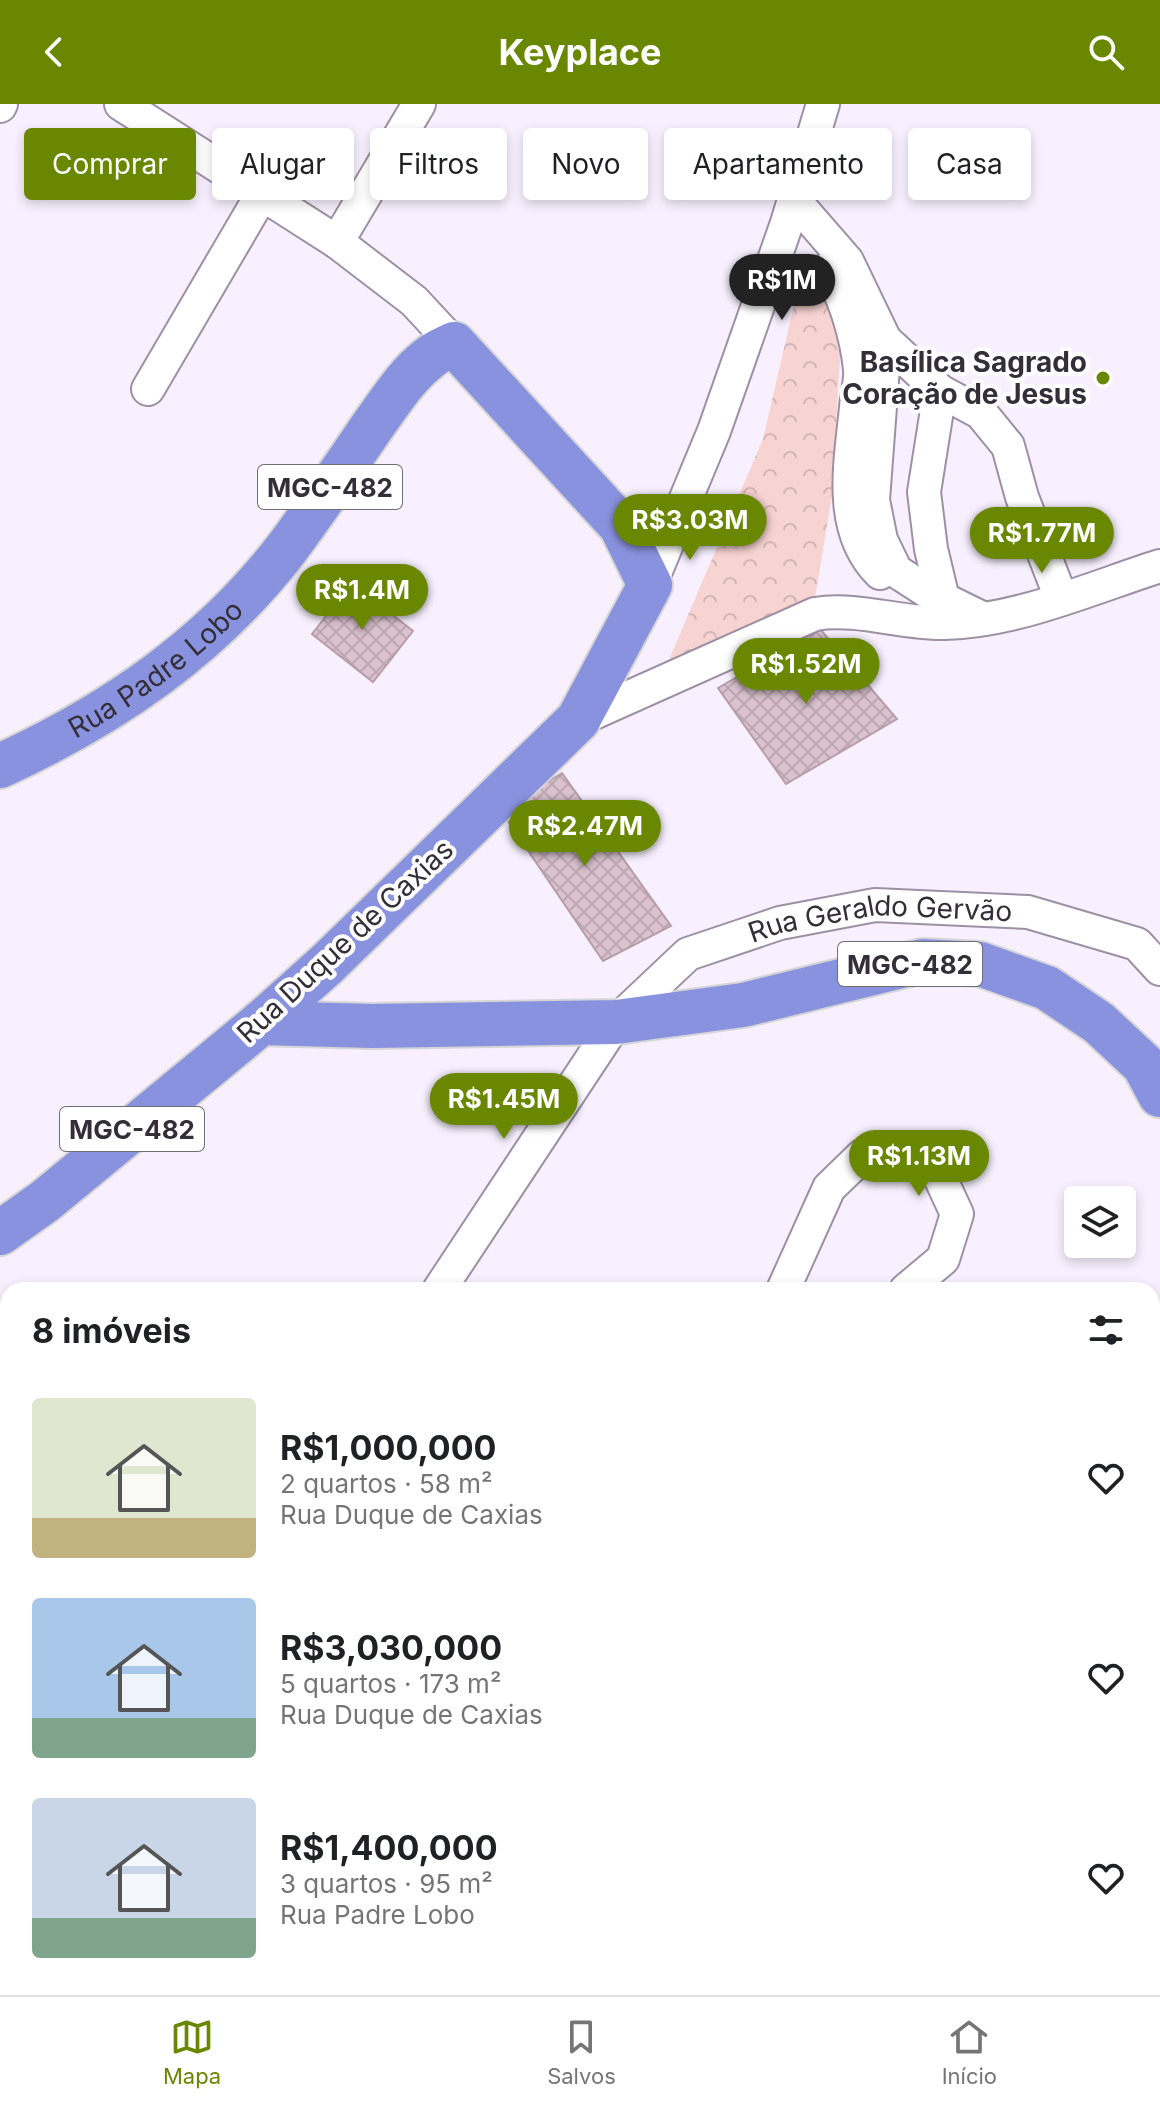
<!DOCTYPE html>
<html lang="pt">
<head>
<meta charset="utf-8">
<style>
  body { margin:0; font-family:Inter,sans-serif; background:#f6f6f6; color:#202124; height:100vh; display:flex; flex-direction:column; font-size:30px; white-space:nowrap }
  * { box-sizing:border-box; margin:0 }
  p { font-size:26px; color:#757577 }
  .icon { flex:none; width:44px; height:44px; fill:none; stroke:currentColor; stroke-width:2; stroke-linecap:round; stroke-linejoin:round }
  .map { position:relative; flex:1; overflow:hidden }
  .sheet { position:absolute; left:0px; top:1178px; width:1160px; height:714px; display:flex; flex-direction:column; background:#fff; border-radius:24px 24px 0 0; box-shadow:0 4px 12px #0003 }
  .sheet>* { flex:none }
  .top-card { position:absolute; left:24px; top:24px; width:1112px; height:72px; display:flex; gap:16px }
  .buttons { position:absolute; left:1064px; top:1082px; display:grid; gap:16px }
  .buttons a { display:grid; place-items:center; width:72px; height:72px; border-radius:8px; background:#fff; box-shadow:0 4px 12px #0003; font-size:40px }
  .price { position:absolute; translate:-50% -68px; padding:0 18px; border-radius:28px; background:#698700; color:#fff; font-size:26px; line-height:52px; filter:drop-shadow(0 2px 4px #0008) }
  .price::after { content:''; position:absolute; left:50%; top:48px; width:24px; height:18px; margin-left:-12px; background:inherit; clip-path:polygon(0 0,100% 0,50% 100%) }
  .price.active { background:#222; color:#fff }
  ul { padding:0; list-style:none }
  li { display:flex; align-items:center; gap:24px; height:200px; padding:0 32px }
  li span { display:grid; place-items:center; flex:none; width:224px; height:160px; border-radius:8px; color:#555 }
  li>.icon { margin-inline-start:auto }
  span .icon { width:96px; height:96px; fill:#fffc; stroke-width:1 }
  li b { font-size:34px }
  h2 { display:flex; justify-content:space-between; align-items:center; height:96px; padding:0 32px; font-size:34px }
  .chip { padding:0 28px; border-radius:8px; background:#fff; box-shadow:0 4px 12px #0003; font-size:28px; line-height:72px }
  .chip.active { background:#698700; color:#fff }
  header { display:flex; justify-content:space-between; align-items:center; height:104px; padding:0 32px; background:#698700; color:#fff; font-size:36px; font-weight:700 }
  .dock { display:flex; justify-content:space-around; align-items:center; height:112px; border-top:2px solid #e0e0e0; background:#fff; font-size:22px; color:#757577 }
  .dock a { display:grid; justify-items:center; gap:4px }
  .dock .active { color:#698700 }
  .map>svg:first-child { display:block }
  .park { fill:url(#park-crowns) }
  .building { fill:url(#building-cross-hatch); stroke:#b69da9; stroke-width:2 }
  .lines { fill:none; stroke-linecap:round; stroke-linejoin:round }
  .minor-casing { stroke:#9d90a5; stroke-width:36 }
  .highway-casing { stroke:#d6d5d7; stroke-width:48 }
  .minor { stroke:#fff; stroke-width:32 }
  .highway { stroke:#8992de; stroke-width:44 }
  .poi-dot { fill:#698700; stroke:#fff; stroke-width:3 }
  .labels { text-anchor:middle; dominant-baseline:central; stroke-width:8; stroke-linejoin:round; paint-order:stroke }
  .shield { fill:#fff; stroke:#706d73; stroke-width:2 }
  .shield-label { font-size:26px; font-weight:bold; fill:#332e37 }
  .poi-label { font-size:28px; font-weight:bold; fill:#332e37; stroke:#fff; text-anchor:end }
  .street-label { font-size:28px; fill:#332e37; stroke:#fff }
</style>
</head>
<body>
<header><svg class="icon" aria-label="back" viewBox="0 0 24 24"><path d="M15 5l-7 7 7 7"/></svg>Keyplace<svg class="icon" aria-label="search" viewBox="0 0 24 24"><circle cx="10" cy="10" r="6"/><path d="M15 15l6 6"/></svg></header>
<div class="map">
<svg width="1160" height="1891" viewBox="0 0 1160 1891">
  <defs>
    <pattern id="park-crowns" width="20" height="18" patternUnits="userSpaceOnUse" patternTransform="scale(2)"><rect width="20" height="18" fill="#f7d3d2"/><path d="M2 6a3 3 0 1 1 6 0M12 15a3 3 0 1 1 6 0" fill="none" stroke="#d4b5b5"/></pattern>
    <pattern id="building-cross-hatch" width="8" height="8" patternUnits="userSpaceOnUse" patternTransform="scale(2)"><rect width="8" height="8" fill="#dbc2ce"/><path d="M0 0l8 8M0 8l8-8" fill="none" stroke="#bca7b2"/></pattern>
  </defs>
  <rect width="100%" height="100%" fill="#f8f0fe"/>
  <path class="park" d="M 808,158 L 841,234 L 832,391 L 814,500 L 666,563 L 763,335 L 794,201 Z"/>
  <path class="building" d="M 352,479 L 413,527 L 373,578 L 312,530 Z
    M 820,525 L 897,615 L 786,680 L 718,584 Z
    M 562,669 L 671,822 L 603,857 L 501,707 Z"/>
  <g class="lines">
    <g class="minor-casing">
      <g id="minor">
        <path d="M 121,0 L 337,138 L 414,197 L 454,240"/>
        <path d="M 0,2 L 1,0"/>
        <path d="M 794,96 L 847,157 L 885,236 L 873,396 L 881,436 L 896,467 L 927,487 L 984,515"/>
        <path d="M 337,138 L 419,0"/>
        <path d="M 826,166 C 845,188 857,236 860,265 C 861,277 857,291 856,303 C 851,357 836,425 880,469"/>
        <path d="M 885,236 L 940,287 L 981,309 L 1008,342 L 1022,393 L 1061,494"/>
        <path d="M 148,285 L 261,92"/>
        <path d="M 940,287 L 924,388 L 931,445 L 943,495"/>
        <path d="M 650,481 L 714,327 L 787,119 L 823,0"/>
        <path d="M 578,616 L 815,510 C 858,503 902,520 945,519 C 1018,517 1091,484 1160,462"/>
        <path id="s1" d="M 439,1186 L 616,918 L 688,850 L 780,819 L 875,801 L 1028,808 L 1137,840 L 1160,865"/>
        <path d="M 783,1186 L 829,1084 L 862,1052 L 906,1047 L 938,1069 L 957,1110 L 943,1155 L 906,1186"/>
        <path d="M 1152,1452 L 1160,1437"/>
        <path d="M 0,1850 L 8,1838"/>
        <path d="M 583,1884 L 584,1891"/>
        <path d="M 991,1884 L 991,1891"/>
        <path d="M 387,1891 L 391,1884"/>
      </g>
    </g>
    <g class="highway-casing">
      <g id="highway">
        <path id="s2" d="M 0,662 C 113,610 211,543 287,444 C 317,404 345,362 374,320 C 390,298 406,272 428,255 C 435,248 446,244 454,240 L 621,422 L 650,481 L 578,616 L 327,860 L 261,919 L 45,1097 L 0,1129"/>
        <path d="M 261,919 L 372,922 L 616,918 L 743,901 L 922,857 L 980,860 L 1047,884 L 1099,919 L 1144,961 L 1160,991"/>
        <path d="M 1152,1268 L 1160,1254"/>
        <path d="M 911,1884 L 912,1891"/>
      </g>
    </g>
    <use href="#minor" class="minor"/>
    <use href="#highway" class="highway"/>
  </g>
  <circle class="poi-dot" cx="1103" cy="274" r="8"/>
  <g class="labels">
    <g class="shield">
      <rect x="258" y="361" width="144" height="44" rx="6"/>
      <rect x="838" y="838" width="144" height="44" rx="6"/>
      <rect x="60" y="1003" width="144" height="44" rx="6"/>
    </g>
    <g class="shield-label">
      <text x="330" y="383">MGC-482</text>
      <text x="910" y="860">MGC-482</text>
      <text x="132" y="1025">MGC-482</text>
    </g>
    <g class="poi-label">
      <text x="1087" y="258">Basílica Sagrado<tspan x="1087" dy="32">Coração de Jesus</tspan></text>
    </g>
    <g class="street-label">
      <text stroke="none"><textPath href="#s2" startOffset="184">Rua Padre Lobo</textPath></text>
      <text stroke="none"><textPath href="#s1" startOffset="618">Rua Geraldo Gervão</textPath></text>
      <text transform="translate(345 837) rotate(-43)">Rua Duque de Caxias</text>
    </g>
  </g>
</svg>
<div class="buttons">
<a><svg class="icon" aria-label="layers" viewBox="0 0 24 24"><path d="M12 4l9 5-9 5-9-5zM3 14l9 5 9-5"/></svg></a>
</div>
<b class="price active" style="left:782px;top:218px">R$1M</b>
<b class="price" style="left:690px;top:458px">R$3.03M</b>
<b class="price" style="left:1042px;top:471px">R$1.77M</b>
<b class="price" style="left:362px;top:528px">R$1.4M</b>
<b class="price" style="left:806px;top:602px">R$1.52M</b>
<b class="price" style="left:585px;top:764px">R$2.47M</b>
<b class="price" style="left:504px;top:1037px">R$1.45M</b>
<b class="price" style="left:919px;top:1094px">R$1.13M</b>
<div class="top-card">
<a class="chip active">Comprar</a>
<a class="chip">Alugar</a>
<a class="chip">Filtros</a>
<a class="chip">Novo</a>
<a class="chip">Apartamento</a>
<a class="chip">Casa</a>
</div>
<section class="sheet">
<h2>8 imóveis<svg class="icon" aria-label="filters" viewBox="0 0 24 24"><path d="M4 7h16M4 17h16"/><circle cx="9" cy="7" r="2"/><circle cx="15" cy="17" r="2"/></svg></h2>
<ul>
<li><span style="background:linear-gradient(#dfe7d0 75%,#c2b280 0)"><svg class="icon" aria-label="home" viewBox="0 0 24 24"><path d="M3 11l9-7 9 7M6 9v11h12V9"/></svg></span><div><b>R$1,000,000</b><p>2 quartos · 58 m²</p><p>Rua Duque de Caxias</p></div><svg class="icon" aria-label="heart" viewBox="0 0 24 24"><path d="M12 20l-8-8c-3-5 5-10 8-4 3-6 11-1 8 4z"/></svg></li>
<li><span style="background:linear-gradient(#a9c7e8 75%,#7fa58c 0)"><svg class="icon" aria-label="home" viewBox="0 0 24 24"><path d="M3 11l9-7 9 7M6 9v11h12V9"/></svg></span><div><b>R$3,030,000</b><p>5 quartos · 173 m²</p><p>Rua Duque de Caxias</p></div><svg class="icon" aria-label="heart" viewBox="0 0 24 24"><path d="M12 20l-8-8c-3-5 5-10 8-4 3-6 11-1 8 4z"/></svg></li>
<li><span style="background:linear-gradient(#c9d6e8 75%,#7fa58c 0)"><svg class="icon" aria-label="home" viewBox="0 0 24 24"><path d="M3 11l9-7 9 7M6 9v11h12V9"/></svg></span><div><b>R$1,400,000</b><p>3 quartos · 95 m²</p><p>Rua Padre Lobo</p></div><svg class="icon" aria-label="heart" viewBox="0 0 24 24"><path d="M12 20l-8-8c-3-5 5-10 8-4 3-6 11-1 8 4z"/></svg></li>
</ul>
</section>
</div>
<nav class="dock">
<a class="active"><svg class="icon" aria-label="map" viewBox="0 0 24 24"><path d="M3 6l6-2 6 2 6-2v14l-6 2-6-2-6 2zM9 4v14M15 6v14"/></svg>Mapa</a>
<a><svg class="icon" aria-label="saved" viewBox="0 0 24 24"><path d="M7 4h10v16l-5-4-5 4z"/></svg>Salvos</a>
<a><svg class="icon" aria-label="home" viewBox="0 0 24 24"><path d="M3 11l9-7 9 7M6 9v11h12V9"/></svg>Início</a>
</nav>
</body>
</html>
